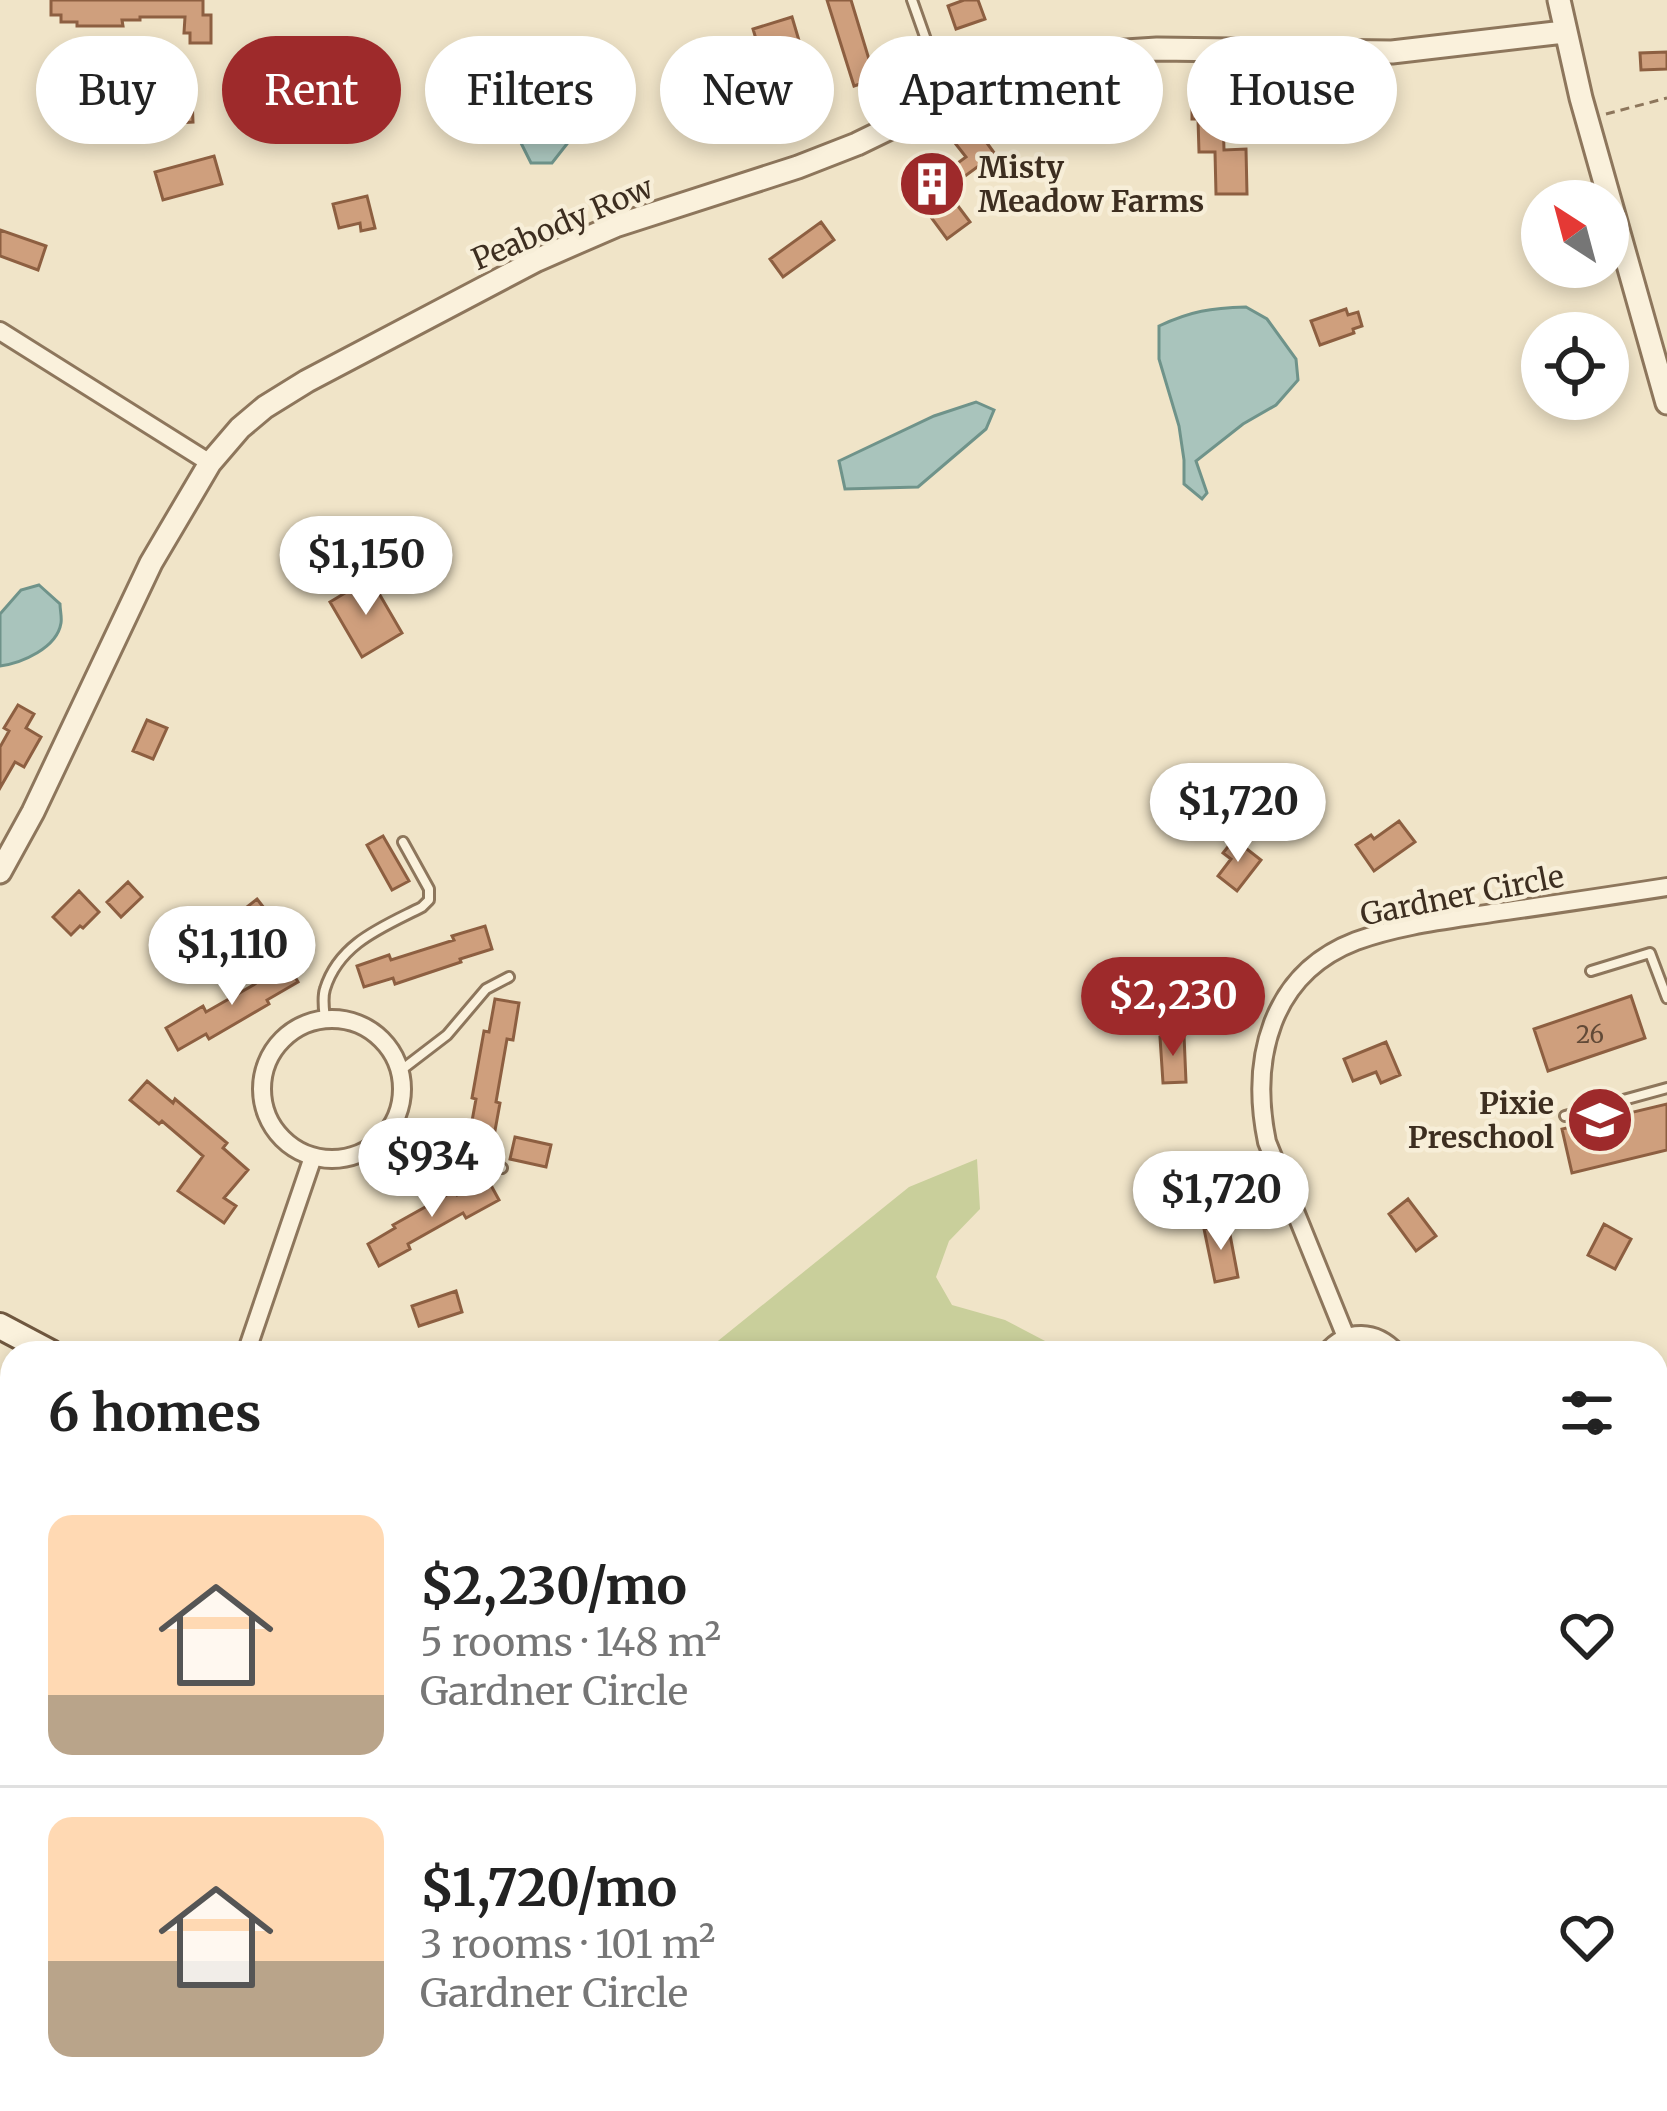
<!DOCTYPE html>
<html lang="en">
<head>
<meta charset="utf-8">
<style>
  body { margin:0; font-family:Merriweather,serif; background:#f2f2f2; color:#222; height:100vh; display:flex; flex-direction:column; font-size:45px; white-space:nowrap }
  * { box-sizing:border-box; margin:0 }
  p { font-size:39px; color:#767676 }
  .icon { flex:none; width:66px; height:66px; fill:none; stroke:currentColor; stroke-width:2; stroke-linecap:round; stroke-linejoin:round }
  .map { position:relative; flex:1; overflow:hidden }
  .sheet { position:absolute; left:0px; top:1341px; width:1668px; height:771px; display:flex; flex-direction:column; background:#fff; border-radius:36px 36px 0 0; box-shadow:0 6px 18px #0003 }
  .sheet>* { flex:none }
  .hud { position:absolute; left:36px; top:36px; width:1596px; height:108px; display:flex; gap:24px }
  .needle { width:78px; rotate:324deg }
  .fabs { position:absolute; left:1521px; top:180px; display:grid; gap:24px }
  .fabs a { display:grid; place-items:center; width:108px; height:108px; border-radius:50%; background:#fff; box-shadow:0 6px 18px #0003; font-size:60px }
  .price { position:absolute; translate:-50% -102px; padding:0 27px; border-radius:42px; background:#fff; color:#222; font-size:39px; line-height:78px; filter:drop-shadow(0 3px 6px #0008) }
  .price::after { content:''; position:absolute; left:50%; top:72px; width:36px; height:27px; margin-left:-18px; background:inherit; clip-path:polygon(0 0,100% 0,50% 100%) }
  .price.current { background:#9e2a2b; color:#fff }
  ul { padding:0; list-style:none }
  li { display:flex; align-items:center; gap:36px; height:300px; padding:0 48px }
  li+li { border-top:3px solid #e0e0e0 }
  li span { display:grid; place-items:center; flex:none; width:336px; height:240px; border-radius:24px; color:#555 }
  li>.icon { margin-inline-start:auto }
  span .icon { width:144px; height:144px; fill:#fffc; stroke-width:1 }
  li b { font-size:51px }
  h2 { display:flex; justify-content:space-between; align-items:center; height:144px; padding:0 48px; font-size:51px }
  .chip { padding:0 42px; border-radius:54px; background:#fff; box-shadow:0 6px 18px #0003; font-size:42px; line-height:108px }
  .chip.current { background:#9e2a2b; color:#fff }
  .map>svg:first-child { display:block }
  .farmland { fill:#e6deb5 }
  .green { fill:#c9cf9b }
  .water { fill:#a9c4bc; stroke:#6f938a; stroke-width:3 }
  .building { fill:#cf9f7d; stroke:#8d5f41; stroke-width:3 }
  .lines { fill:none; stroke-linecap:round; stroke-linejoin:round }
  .service-casing { stroke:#8d765c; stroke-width:14 }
  .minor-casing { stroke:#8d765c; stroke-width:22 }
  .tertiary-casing { stroke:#8d765c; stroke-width:27 }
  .secondary-casing { stroke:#6f573f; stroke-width:30 }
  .path { stroke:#8d765c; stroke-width:3; stroke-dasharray:9 6; stroke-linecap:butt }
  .service { stroke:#faf1dc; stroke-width:8 }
  .minor { stroke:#faf1dc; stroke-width:16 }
  .tertiary { stroke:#faf1dc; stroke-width:21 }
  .secondary { stroke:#faf1dc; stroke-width:24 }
  .labels { text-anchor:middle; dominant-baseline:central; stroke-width:9; stroke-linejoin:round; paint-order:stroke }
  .number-label { font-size:24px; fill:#624a37 }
  .poi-label { font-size:30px; font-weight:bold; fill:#3d2e20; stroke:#f7eed8; text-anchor:start }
  .street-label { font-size:30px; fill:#3d2e20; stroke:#f7eed8 }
</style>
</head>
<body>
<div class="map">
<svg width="1667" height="2111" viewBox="0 0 1667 2111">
  <rect width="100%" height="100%" fill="#f0e4c8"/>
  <path class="farmland" d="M 589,2100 L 821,2100 L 854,2111 L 591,2111 Z
    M 877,2100 L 1145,2100 L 1136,2111 L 868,2111 Z"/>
  <path class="green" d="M 977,1159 L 980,1209 L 949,1241 L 936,1277 L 952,1305 L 1005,1320 L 1068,1353 L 703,1353 L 909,1187 Z"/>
  <path class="water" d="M 523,95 L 556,101 L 567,121 L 570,140 L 552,163 L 531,163 L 513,127 L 511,106 Z
    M 1246,307 L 1267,319 L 1296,359 L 1298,380 L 1276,405 L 1243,424 L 1196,461 L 1207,493 L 1202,499 L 1184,484 L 1184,460 L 1179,426 L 1159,359 L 1159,326 C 1191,311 1211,308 1246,307 Z
    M 976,402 L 994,410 L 986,429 L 918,487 L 845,489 L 839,461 L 934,416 Z
    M 39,585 L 60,604 C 60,610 62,617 61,623 C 57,648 22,663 0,666 L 0,614 L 21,590 Z"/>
  <path class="building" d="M 51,0 L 203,0 L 203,15 L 211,15 L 211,43 L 190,43 L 190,33 L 184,33 L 185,17 L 140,17 L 140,20 L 122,20 L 123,26 L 77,26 L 77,22 L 61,22 L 61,15 L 51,15 Z
    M 827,0 L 851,0 L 875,79 L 854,86 Z
    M 964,0 L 978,0 L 985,19 L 956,29 L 948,6 Z
    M 792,17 L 803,54 L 774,62 L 786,91 L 757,103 L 750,87 L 759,83 L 752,67 L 763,62 L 753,29 Z
    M 1667,52 L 1667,69 L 1641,70 L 1640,53 Z
    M 1198,80 L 1222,80 L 1224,150 L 1246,149 L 1247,194 L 1216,194 L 1215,152 L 1199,152 L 1198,119 L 1192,119 L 1192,99 L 1198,99 Z
    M 192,97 L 193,122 L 158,124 L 156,99 Z
    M 976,128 L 995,154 L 946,190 L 970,222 L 947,239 L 908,186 L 925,173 L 932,182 L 966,157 L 955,143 Z
    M 214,156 L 222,184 L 163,200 L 155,172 Z
    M 367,196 L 375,228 L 361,231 L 360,223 L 339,228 L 333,204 Z
    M 821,222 L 834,240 L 783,277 L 770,259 Z
    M 0,230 L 46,246 L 38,270 L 0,256 Z
    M 1346,309 L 1348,315 L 1358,312 L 1362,326 L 1353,329 L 1354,333 L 1320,345 L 1311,321 Z
    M 370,578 L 402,633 L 362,657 L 330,602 Z
    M 18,705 L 34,714 L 26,728 L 41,737 L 24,767 L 15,762 L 0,788 L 0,747 L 9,731 L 4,728 Z
    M 147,720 L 167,728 L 153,759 L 133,751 Z
    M 1399,821 L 1415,842 L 1374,871 L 1356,845 L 1371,835 L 1374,839 Z
    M 383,836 L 409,881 L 392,890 L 367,845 Z
    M 1234,839 L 1261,860 L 1237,891 L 1218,876 L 1231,859 L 1223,853 Z
    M 128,882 L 142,897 L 121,917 L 107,902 Z
    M 79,891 L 99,912 L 83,928 L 80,926 L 71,935 L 53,917 Z
    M 257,899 L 271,917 L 220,956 L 206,939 Z
    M 485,926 L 492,949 L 460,959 L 461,962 L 395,984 L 393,978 L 364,987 L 357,966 L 389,955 L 391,960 L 454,940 L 452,936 Z
    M 286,961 L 298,982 L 267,1000 L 269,1004 L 209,1039 L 206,1034 L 178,1050 L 166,1028 L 203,1006 L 206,1012 L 255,984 L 253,980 Z
    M 1631,996 L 1645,1038 L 1548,1071 L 1534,1029 Z
    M 495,999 L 519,1003 L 513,1040 L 507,1039 L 496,1102 L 500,1103 L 494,1136 L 470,1132 L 476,1099 L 472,1098 L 484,1031 L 489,1032 Z
    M 1184,1035 L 1186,1082 L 1163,1083 L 1160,1037 Z
    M 1386,1042 L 1400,1075 L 1381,1083 L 1376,1072 L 1353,1081 L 1344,1059 Z
    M 147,1081 L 173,1103 L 175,1099 L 227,1143 L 223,1148 L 248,1170 L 224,1198 L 236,1206 L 224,1223 L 178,1191 L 203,1156 L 162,1121 L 159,1124 L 130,1100 Z
    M 1667,1104 L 1667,1150 L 1572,1173 L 1562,1129 Z
    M 515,1137 L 551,1145 L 546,1167 L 510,1159 Z
    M 487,1178 L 499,1200 L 466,1218 L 463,1213 L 408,1244 L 410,1249 L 379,1266 L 368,1244 L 395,1228 L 393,1225 L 454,1191 L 457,1195 Z
    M 1408,1199 L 1436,1236 L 1416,1251 L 1389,1214 Z
    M 1228,1224 L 1238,1277 L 1215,1282 L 1204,1229 Z
    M 1604,1224 L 1631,1239 L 1615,1269 L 1588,1255 Z
    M 456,1291 L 462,1312 L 419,1326 L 412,1306 Z"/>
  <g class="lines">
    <g class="service-casing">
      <path id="service" d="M 912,0 L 947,99
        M 1591,971 L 1650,953 L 1667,998
        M 325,1019 C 324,1010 322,998 325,989 C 339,943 383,927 422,907 L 429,900 L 429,889 L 403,842
        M 400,1071 L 447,1035 L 486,989 L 509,977
        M 1565,1116 L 1667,1088
        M 393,1124 L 460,1147 L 502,1168"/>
    </g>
    <g class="minor-casing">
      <path id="minor" d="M 0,331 L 210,463
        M262 1089a70 70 0 1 1 140 0a70 70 0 1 1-140 0Z
        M 1346,1337 L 1267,1142 C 1250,1060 1270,974 1356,941 C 1400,925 1447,920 1492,913 C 1551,905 1609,896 1667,887
        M 246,1353 L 313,1157
        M 1326,1353 C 1347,1328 1376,1330 1397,1353"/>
    </g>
    <g class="tertiary-casing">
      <path id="tertiary" d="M 1559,0 L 1581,98 L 1667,403
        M 0,872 L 33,812 L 151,563 L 210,463 L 240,428 L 265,407 L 307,381 L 537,260 L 615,226 L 798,167 L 857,144 L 972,88 L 1052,60 L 1094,53 L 1157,49 L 1392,52 L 1564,32"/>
    </g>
    <g class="secondary-casing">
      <path id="secondary" d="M 0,1326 L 51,1353
        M 1474,2100 L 1495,2111"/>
    </g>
    <path class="path" d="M 1606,114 L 1667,98
      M 0,1579 L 1,1628"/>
    <use href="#service" class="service"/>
    <use href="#minor" class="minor"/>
    <use href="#tertiary" class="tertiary"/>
    <use href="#secondary" class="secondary"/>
  </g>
  <defs>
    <g id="building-disc" transform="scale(3.45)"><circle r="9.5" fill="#9e2a2b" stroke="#f7eed8"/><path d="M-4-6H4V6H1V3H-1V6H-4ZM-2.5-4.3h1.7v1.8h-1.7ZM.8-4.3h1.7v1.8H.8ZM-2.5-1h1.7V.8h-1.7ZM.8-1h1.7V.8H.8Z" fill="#fff"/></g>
    <g id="school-disc" transform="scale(3.45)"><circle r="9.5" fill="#9e2a2b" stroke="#f7eed8"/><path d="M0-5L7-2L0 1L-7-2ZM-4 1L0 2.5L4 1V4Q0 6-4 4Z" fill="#fff"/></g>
  </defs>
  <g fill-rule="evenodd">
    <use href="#building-disc" x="932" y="184"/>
    <use href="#school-disc" x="1600" y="1120"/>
  </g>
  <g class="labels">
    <g class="number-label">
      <text x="1590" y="1034">26</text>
    </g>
    <g class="poi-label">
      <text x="978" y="167">Misty<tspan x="978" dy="34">Meadow Farms</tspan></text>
      <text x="1554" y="1103" text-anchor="end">Pixie<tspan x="1554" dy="34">Preschool</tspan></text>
    </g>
    <g class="street-label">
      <text transform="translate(562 223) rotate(-23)">Peabody Row</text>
      <text transform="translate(1462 895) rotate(-11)">Gardner Circle</text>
    </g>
  </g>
</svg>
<div class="fabs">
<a><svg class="needle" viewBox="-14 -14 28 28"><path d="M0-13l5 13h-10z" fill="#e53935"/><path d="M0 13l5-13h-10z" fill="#767676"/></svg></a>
<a><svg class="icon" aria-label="locate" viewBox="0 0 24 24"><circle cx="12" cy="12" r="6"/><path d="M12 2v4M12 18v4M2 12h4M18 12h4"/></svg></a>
</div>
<b class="price" style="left:366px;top:618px">$1,150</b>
<b class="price" style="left:1238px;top:865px">$1,720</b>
<b class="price" style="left:232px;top:1008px">$1,110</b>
<b class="price current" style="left:1173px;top:1059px">$2,230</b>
<b class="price" style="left:432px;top:1220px">$934</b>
<b class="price" style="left:1221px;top:1253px">$1,720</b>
<div class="hud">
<a class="chip">Buy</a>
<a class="chip current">Rent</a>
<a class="chip">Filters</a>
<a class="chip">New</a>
<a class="chip">Apartment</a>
<a class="chip">House</a>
</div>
<section class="sheet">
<h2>6 homes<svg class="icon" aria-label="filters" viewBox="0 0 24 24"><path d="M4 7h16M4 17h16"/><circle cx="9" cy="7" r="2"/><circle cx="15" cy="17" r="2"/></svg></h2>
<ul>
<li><span style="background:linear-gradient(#ffd9b3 75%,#b9a48a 0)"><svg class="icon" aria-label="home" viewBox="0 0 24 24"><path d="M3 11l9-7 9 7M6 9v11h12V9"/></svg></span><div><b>$2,230/mo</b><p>5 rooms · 148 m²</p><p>Gardner Circle</p></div><svg class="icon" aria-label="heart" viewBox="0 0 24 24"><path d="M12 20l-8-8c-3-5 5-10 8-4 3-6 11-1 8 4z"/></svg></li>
<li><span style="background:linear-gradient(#ffd9b3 60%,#b9a48a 0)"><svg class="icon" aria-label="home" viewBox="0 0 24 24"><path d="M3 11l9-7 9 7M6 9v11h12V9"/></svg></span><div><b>$1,720/mo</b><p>3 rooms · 101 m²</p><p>Gardner Circle</p></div><svg class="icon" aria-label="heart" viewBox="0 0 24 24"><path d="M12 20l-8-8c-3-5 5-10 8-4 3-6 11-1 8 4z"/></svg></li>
</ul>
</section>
</div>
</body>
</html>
